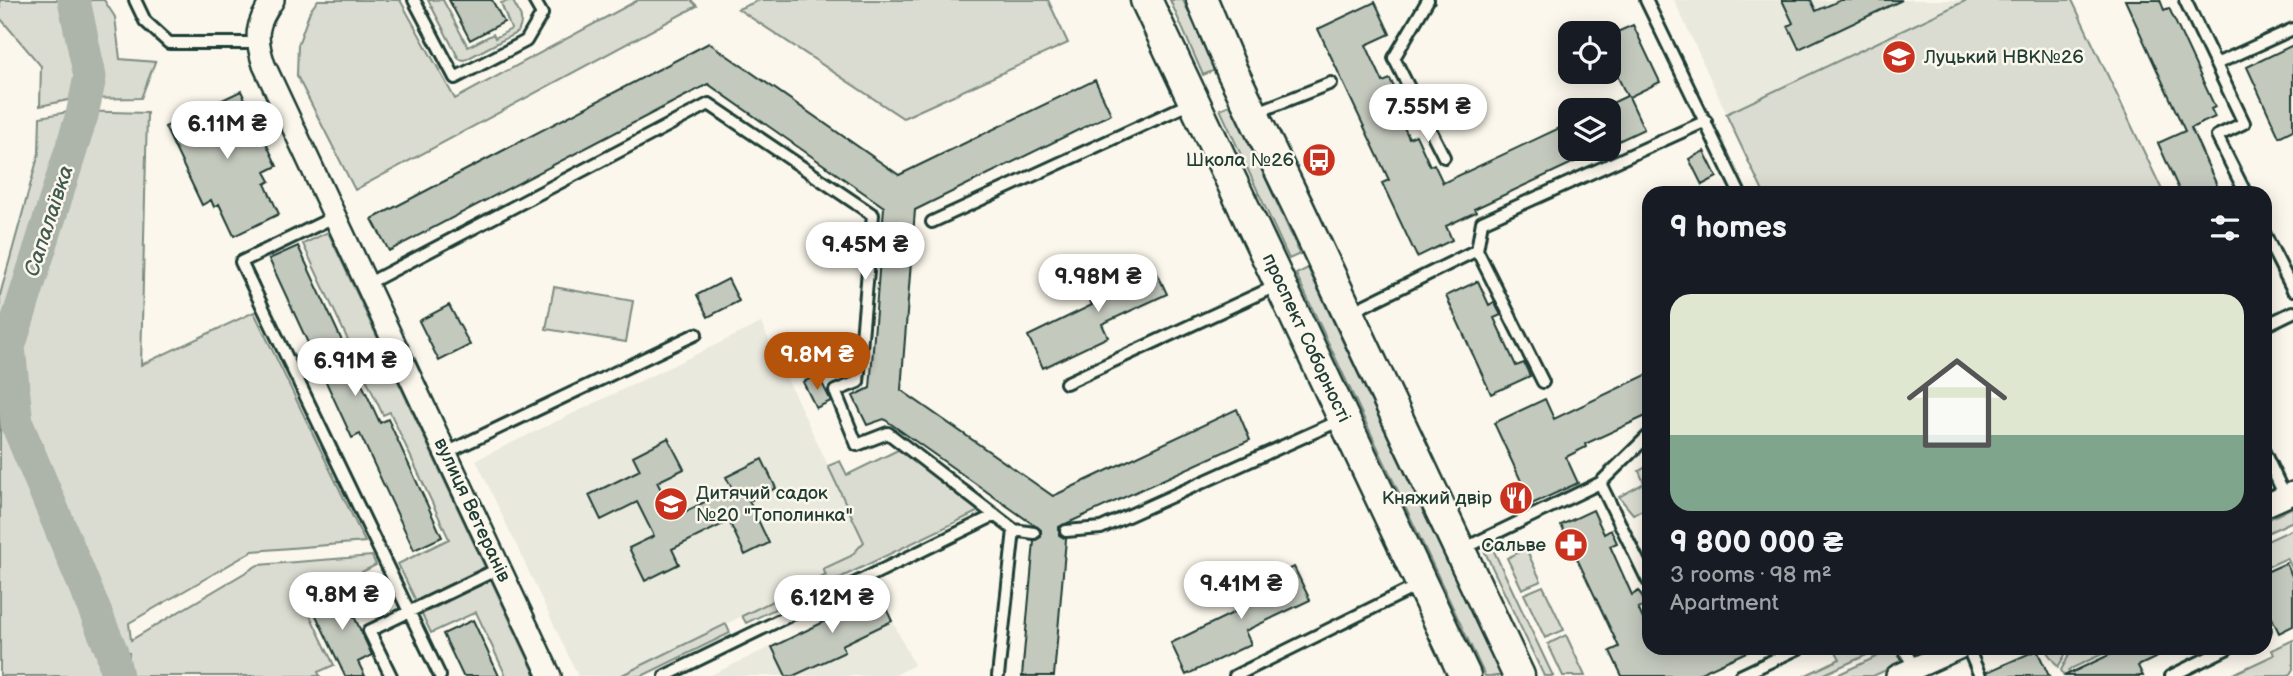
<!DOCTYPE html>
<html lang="en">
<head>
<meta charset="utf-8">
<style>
  body { margin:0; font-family:"Balsamiq Sans",sans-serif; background:#242831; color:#f1f3f6; height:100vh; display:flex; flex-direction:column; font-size:26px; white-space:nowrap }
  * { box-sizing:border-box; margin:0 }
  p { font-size:23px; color:#9ea1a6 }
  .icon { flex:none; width:38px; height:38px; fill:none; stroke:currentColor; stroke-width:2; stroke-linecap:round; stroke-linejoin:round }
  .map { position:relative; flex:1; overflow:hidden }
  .sheet { position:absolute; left:1642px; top:186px; width:630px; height:469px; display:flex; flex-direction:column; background:#171b24; border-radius:21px; box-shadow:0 4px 18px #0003 }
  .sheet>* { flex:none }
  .tools { position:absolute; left:1558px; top:21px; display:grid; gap:14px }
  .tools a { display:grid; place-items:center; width:63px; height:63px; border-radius:14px; background:#171b24; box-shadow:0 4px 18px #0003; font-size:35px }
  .price { position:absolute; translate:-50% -60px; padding:0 16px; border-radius:24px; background:#fff; color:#222; font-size:23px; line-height:46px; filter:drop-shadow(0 2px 4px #0008) }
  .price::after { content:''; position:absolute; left:50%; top:42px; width:21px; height:16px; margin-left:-10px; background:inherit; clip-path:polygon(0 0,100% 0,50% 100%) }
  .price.current { background:#b45309; color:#fff }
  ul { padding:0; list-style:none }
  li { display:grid; align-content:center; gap:14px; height:371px; padding:0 28px }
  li+li { border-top:2px solid #363941 }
  li span { display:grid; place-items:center; height:217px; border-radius:21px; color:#555 }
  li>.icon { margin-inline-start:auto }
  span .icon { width:126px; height:126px; fill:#fffc; stroke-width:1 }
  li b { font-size:30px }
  h2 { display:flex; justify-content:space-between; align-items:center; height:84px; padding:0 28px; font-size:30px }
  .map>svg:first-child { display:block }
  .built { fill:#eae9de }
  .green { fill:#dbdcd1; stroke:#7d8c82; stroke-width:2 }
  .water { fill:#adb4aa; stroke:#74847b; stroke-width:2 }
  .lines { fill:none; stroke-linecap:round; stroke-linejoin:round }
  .river { stroke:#adb4aa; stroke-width:33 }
  .building { fill:#c4c9be; stroke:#1f3d34; stroke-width:2 }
  .service-casing { stroke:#1f3d34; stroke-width:16 }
  .minor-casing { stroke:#1f3d34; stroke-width:26 }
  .secondary-casing { stroke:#1f3d34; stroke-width:35 }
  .service { stroke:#fbf7ec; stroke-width:10 }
  .minor { stroke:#fbf7ec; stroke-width:21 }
  .secondary { stroke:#fbf7ec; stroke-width:30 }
  .labels { text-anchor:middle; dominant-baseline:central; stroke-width:5; stroke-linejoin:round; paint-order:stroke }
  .poi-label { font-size:19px; fill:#1f3d34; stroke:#fbf7ec; text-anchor:end }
  .street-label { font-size:19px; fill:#1f3d34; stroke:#fbf7ec }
  .water-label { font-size:21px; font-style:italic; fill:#425b52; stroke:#fbf7ec }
</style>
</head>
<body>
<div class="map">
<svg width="2293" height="676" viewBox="0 0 2293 676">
  <rect width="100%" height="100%" fill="#fbf7ec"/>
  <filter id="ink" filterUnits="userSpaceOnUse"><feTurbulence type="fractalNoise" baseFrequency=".0143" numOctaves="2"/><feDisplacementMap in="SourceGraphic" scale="14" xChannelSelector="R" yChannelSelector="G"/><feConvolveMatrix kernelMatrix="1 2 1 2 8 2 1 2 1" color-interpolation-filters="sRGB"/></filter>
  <g filter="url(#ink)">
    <path class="built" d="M 1674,0 L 2072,0 L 2163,192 L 1763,192 Z
      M 761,323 L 864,542 L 851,556 L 824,569 L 826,575 L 620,676 L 578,676 L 476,460 Z
      M 878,591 L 914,665 L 894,676 L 709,676 L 827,620 L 826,615 Z"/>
    <path class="green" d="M 0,0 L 104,0 L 115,17 L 120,59 L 155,62 L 141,98 L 73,99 L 40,106 L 41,66 L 0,18 Z
      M 318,0 L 400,0 L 455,99 L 638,0 L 691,0 L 697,6 L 355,190 L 297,76 L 298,45 L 310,11 Z
      M 428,0 L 443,0 L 468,47 L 493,34 L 495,38 L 511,29 L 501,3 L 512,0 C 519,12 525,19 518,32 L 465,60 L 459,59 Z
      M 760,0 L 1048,0 L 1068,43 L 903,118 L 738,9 Z
      M 1170,0 L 1183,0 L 1215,70 L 1203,75 Z
      M 1967,0 L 2072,0 L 2163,192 L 1763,192 L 1726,114 Z
      M 1232,104 L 1300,254 L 1289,259 L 1220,109 Z
      M 73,111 L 147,113 L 141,365 L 254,312 L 365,542 L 253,551 L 129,623 L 131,640 L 258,565 L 372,556 L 376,565 L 303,601 L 334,665 L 318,672 L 320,676 L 0,676 L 0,295 L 39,153 L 40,117 Z
      M 328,232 L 485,567 L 416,601 L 398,564 L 449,539 L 390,412 L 383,415 L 303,244 Z
      M 1308,268 L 1501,676 L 1485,676 L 1296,274 Z
      M 554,287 L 633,301 L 626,342 L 546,329 Z
      M 900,449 L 979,511 L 746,623 L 742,616 L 826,575 L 823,569 L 851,556 L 864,542 L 828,466 L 840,461 L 847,475 Z
      M 1648,466 L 1648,508 L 1633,514 L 1619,497 L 1644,483 L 1639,471 Z
      M 2293,507 L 2293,521 L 2265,534 L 2265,521 Z
      M 2293,529 L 2293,570 L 2287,558 L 2265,568 L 2265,542 Z
      M 1491,545 L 1553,676 L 1544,676 L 1483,548 Z
      M 1526,549 L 1541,581 L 1522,589 L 1507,558 Z
      M 491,580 L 536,676 L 506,676 L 476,612 L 431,633 L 422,614 Z
      M 1543,586 L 1564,630 L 1545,638 L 1524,594 Z
      M 726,624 L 730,633 L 642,676 L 620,676 Z
      M 1566,635 L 1585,676 L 1563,676 L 1548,644 Z
      M 2293,640 L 2293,669 L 2289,676 L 2229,676 L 2274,655 L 2272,650 Z
      M 1834,648 L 1882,648 L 1820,676 L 1804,676 L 1840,659 Z
      M 1895,648 L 1902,663 L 1873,676 L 1835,676 Z
      M 2044,648 L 2069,648 L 2058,667 Z
      M 2073,648 L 2115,648 L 2068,670 L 2070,676 L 2064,676 L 2061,670 Z"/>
    <path class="water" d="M 112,652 L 129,652 L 129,676 L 111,676 Z"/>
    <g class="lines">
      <path class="river" d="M 74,0 L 90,77 L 82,115 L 9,347 L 17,424 L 112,652 L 117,676"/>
    </g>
    <path class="building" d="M 449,0 L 492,0 L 504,22 L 470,40 Z
      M 1782,0 L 1811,0 L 1816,11 L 1841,0 L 1902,0 L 1799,49 L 1788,26 L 1793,23 Z
      M 2125,0 L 2160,0 L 2164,10 L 2169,8 L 2215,107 L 2211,109 L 2215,117 L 2191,128 L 2220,192 L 2180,192 L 2158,143 L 2185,131 Z
      M 1375,2 L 1390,34 L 1366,45 L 1383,82 L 1390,79 L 1397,93 L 1389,96 L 1409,138 L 1416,135 L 1430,166 L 1434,164 L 1443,183 L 1570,123 L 1570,149 L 1602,149 L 1474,209 L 1476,212 L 1446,226 L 1452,240 L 1417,257 L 1382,183 L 1389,180 L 1318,29 Z
      M 1633,25 L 1660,82 L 1629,97 L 1644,129 L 1608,146 L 1608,105 L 1627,96 L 1608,57 L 1608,36 Z
      M 709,43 L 899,175 L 1095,80 L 1111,114 L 915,210 L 901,390 L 1053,496 L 1237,409 L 1250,440 L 1059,527 L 1059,535 L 1066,539 L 1054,676 L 1022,676 L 1034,541 L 1041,537 L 1041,530 L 884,419 L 867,425 L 853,396 L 870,388 L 884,207 L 708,84 L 389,251 L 372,219 Z
      M 2293,45 L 2293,130 L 2279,137 L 2247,67 Z
      M 241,91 L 277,166 L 265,172 L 270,181 L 265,184 L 279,214 L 234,236 L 219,204 L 214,207 L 211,200 L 202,205 L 165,127 Z
      M 1704,151 L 1717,177 L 1702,185 L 1689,159 Z
      M 298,246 L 380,423 L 388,419 L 442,537 L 414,550 L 360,434 L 352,438 L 269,259 Z
      M 1151,260 L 1167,294 L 1102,324 L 1108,337 L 1043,368 L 1028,336 L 1092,305 L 1086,292 Z
      M 728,279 L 739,301 L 708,317 L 697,295 Z
      M 1478,281 L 1489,305 L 1494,302 L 1501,315 L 1494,318 L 1516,366 L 1524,363 L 1530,376 L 1491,394 L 1446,296 Z
      M 449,305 L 470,345 L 439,361 L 419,321 Z
      M 1648,374 L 1648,415 L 1585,444 L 1586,447 L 1566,457 L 1578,483 L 1521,509 L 1512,488 L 1522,483 L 1494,423 L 1545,399 L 1554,419 Z
      M 818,375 L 831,401 L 816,408 L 803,382 Z
      M 668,438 L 684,469 L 657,482 L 675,517 L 732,488 L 726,477 L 762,459 L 776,488 L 749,501 L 769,543 L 745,555 L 729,521 L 672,549 L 679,564 L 645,581 L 629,548 L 654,536 L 637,502 L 601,520 L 589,495 L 640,470 L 633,456 Z
      M 1593,510 L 1604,534 L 1611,530 L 1617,543 L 1610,546 L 1632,595 L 1639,591 L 1646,605 L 1638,608 L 1648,630 L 1648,648 L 1755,648 L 1694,676 L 1622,676 L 1610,651 L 1619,647 L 1561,525 Z
      M 2286,563 L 2293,578 L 2293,626 L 2279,633 L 2264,601 L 2264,573 Z
      M 1294,567 L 1310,600 L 1245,631 L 1251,644 L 1186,675 L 1171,643 L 1235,612 L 1229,598 Z
      M 341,588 L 372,655 L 358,662 L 365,676 L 345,676 L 310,603 Z
      M 878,591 L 892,621 L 842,645 L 845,652 L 793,676 L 786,676 L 772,647 L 828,620 L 826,615 Z
      M 473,620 L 499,676 L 463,676 L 443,634 Z
      M 2124,648 L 2176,648 L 2138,666 L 2143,676 L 2064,676 Z
      M 2037,650 L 2049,676 L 1988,676 L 1987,672 Z"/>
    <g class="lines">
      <g class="service-casing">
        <path id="service" d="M 135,0 L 145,21 L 169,43 L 257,43
          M 414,0 L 455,78 L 526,41 L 542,14 L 534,0
          M 1428,0 L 1394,58 L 1444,157
          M 1646,0 L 1739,192
          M 2185,0 L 2244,123 L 2217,136 L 2245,192
          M 2216,64 L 2293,29
          M 1255,113 L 1331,83
          M 334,217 L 241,262 L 440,676
          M 932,222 L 1193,102
          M 2264,233 L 2293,290
          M 1477,250 L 1543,382
          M 367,284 L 709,104 L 873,215 L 858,382 L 835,391 L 857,445 L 888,433 L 1014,530 L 998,676
          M 1351,312 L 1477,250 L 1482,222 L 1706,121
          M 2264,326 L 2293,312
          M 1066,383 L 1278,285
          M 2264,452 L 2285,496
          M 446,453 L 696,334
          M 1600,483 L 1648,581
          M 1014,530 L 1034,533
          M 1066,531 L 1101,528 L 1341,420
          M 1463,549 L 1600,483 L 1648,436
          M 2264,630 L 2265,630
          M 1903,648 L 1915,668
          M 1968,648 L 1980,676
          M 391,676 L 369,631 L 500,568
          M 665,676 L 995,515
          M 1235,676 L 1419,585
          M 1740,676 L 1799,648
          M 2171,676 L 2228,648"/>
      </g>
      <g class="minor-casing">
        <path id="minor" d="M 273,0 C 255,25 255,37 264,65 L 550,676
          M 2264,506 L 2293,493
          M 1897,676 L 1959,648"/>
      </g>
      <g class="secondary-casing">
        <path id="secondary" d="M 1146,0 L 1465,676
          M 1202,0 L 1232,71 L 1297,205 L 1519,676"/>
      </g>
      <use href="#service" class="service"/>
      <use href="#minor" class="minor"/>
      <use href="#secondary" class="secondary"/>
    </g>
  </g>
  <defs>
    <g id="school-disc" transform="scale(1.75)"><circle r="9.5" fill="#c8321e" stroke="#fbf7ec"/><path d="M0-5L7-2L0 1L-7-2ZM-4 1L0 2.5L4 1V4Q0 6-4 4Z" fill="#fff"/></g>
    <g id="bus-disc" transform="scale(1.75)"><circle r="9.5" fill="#c8321e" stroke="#fbf7ec"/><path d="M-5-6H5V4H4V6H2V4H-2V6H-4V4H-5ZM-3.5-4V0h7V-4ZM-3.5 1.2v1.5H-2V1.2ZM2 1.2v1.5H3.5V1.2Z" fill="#fff"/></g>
    <g id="restaurant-disc" transform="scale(1.75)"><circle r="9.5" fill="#c8321e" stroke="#fbf7ec"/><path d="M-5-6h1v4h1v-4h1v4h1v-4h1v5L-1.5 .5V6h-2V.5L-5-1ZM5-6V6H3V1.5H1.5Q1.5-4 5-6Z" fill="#fff"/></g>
    <g id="pharmacy-disc" transform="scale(1.75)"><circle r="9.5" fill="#c8321e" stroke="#fbf7ec"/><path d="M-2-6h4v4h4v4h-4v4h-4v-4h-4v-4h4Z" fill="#fff"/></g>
  </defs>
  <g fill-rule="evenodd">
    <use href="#school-disc" x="1899" y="57"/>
    <use href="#bus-disc" x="1319" y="160"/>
    <use href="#restaurant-disc" x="1516" y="498"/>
    <use href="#school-disc" x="671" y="504"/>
    <use href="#pharmacy-disc" x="1571" y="545"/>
  </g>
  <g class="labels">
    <g class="poi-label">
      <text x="1924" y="57" text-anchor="start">Луцький НВК№26</text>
      <text x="1294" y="160">Школа №26</text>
      <text x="696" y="493" text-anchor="start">Дитячий садок<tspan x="696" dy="22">№20 "Тополинка"</tspan></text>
      <text x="1492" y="498">Княжий двір</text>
      <text x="1546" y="545">Сальве</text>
    </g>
    <g class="street-label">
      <text transform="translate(1306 338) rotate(65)">проспект Соборності</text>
      <text transform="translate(472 510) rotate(65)">вулиця Ветеранів</text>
    </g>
    <g class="water-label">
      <text transform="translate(49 221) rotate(-72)">Сапалаївка</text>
    </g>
  </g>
</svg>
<div class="tools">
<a><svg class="icon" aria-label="locate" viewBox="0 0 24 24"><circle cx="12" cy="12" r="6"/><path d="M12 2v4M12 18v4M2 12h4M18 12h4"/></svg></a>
<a><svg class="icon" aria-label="layers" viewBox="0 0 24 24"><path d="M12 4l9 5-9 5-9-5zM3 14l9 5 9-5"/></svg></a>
</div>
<b class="price" style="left:1428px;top:144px">7.55M ₴</b>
<b class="price" style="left:227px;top:161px">6.11M ₴</b>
<b class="price" style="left:865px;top:282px">9.45M ₴</b>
<b class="price" style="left:1098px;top:314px">9.98M ₴</b>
<b class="price current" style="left:817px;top:392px">9.8M ₴</b>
<b class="price" style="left:355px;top:398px">6.91M ₴</b>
<b class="price" style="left:1241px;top:621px">9.41M ₴</b>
<b class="price" style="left:342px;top:632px">9.8M ₴</b>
<b class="price" style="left:832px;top:635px">6.12M ₴</b>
<section class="sheet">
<h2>9 homes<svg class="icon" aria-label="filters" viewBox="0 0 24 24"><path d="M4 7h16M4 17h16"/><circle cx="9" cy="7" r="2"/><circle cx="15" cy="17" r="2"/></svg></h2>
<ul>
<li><span style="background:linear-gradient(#dfe7d0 65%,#7fa58c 0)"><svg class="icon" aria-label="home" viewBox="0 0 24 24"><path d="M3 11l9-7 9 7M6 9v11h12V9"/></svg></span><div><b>9 800 000 ₴</b><p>3 rooms · 98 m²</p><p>Apartment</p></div></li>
</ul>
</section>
</div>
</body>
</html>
